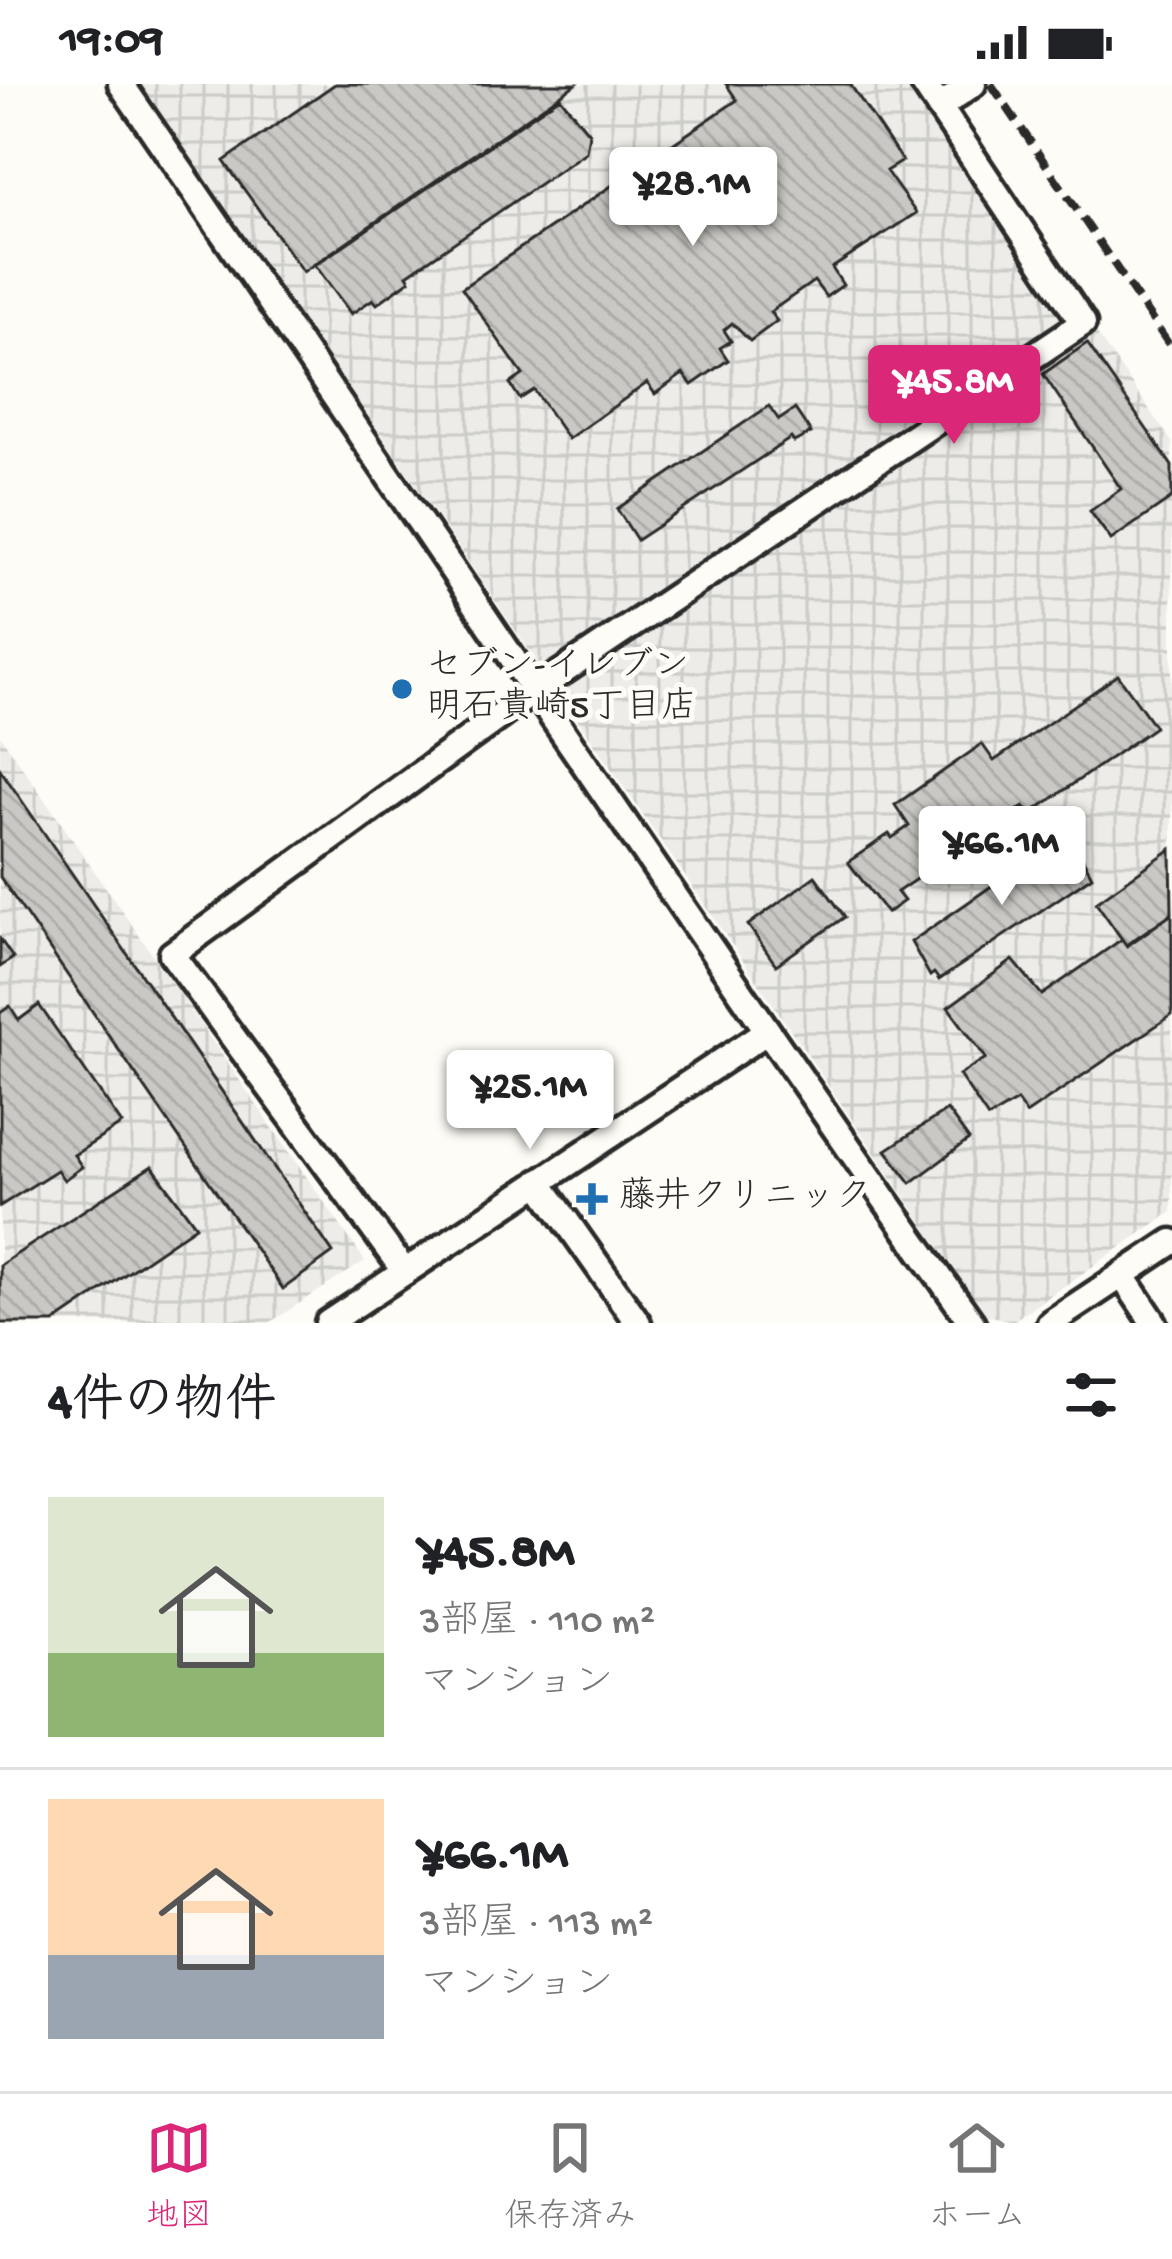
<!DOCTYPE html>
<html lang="ja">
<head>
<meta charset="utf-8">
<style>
  body { margin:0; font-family:"Gochi Hand","Klee One",sans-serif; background:#f2f2f2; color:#202124; height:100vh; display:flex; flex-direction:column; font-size:45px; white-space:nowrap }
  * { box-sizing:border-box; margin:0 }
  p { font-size:39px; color:#757577 }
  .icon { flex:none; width:66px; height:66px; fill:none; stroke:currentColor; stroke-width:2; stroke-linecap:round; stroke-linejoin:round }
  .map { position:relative; height:1239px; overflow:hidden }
  .side { display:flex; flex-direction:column; background:#fff; flex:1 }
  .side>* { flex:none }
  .price { position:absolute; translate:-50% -102px; padding:0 27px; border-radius:12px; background:#fff; color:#222; font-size:39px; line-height:78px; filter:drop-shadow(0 3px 6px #0008) }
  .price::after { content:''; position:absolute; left:50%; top:72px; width:36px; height:27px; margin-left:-18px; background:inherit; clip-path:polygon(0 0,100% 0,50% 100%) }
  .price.current { background:#db2777; color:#fff }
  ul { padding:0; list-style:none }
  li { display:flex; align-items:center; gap:36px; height:300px; padding:0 48px }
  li+li { border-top:3px solid #e0e0e0 }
  li span { display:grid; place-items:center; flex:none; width:336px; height:240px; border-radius:0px; color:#555 }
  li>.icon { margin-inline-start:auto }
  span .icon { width:144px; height:144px; fill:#fffc; stroke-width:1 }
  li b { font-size:51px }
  h2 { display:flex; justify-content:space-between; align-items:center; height:144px; padding:0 48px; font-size:51px }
  .status { display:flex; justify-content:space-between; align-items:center; height:84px; padding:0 60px; background:#fff; direction:ltr }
  .status svg { height:33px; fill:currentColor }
  .tab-bar { display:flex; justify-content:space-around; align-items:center; height:168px; border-top:3px solid #e0e0e0; background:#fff; font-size:33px; color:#757577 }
  .tab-bar a { display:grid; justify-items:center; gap:6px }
  .tab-bar .current { color:#db2777 }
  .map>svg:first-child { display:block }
  .industrial { fill:url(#industrial-grid) }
  .building { fill:url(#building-back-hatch); stroke:#2b2b2b; stroke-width:3 }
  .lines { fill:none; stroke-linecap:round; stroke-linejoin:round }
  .minor-casing { stroke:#2b2b2b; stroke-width:33 }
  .minor { stroke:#fdfcf7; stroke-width:24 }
  .rail { stroke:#2b2b2b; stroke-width:8; stroke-dasharray:18 9; stroke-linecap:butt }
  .poi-dot { fill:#1f6fb2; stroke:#fdfcf7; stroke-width:4.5 }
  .labels { text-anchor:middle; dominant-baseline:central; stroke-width:10; stroke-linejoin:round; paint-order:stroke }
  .poi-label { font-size:36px; fill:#2b2b2b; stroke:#fdfcf7; text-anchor:start }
</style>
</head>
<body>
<div class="status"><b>19:09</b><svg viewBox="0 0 49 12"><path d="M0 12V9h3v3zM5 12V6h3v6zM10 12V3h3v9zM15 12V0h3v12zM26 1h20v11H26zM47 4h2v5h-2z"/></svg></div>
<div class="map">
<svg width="1172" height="1239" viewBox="0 0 1172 1239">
  <defs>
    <pattern id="industrial-grid" width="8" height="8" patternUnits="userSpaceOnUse" patternTransform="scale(3)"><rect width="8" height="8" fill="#edece8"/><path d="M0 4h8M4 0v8" fill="none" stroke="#cbcbc7"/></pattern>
    <pattern id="building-back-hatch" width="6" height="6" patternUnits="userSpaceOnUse" patternTransform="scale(3)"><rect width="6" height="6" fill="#c9c8c4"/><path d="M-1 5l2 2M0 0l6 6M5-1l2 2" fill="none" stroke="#adaca9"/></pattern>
  </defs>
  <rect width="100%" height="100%" fill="#fdfcf7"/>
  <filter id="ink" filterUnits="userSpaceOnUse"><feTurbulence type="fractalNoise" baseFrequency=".00833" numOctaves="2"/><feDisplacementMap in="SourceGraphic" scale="24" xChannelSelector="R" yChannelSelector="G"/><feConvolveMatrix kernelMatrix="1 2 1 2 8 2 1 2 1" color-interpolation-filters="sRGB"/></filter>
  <g filter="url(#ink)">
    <path class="industrial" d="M 141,0 L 905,0 L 1060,226 L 1059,238 L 550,590 L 542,585 Z
      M 1094,246 L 1172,358 L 1172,1128 L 1013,1237 L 986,1231 L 565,617 L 567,605 Z
      M 0,651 L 365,1177 L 269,1239 L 0,1239 Z"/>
    <path class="building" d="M 335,0 L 576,0 L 303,188 L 224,77 Z
      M 726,0 L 850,0 L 902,77 L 886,87 L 916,129 L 832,184 L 843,201 L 826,213 L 814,197 L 770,228 L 777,237 L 750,257 L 732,239 L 724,246 L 731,257 L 720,264 L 728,276 L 692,301 L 683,290 L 655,310 L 647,299 L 568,355 L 534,306 L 520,315 L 510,300 L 523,291 L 462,204 L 737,16 Z
      M 560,13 L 589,49 L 586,68 L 407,191 L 410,196 L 377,220 L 373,215 L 351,230 L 315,181 Z
      M 1087,259 L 1172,382 L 1172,414 L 1111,456 L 1090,427 L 1121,405 L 1043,290 Z
      M 769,322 L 779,336 L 795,325 L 811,349 L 794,358 L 791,354 L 637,456 L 617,425 Z
      M 1118,591 L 1155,643 L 1030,730 L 1024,722 L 897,808 L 904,817 L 887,829 L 848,778 L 889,750 L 892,754 L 909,742 L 895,721 L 982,660 L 994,677 Z
      M 0,685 L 333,1169 L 283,1205 L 0,793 Z
      M 1024,724 L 1032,736 L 1016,746 L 1007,735 Z
      M 1065,751 L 1070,760 L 1074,758 L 1092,792 L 939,896 L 934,889 L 930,892 L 911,858 Z
      M 1171,765 L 1172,829 L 1126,861 L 1096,818 Z
      M 815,792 L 845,833 L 776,881 L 748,841 Z
      M 1172,830 L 1172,931 L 1026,1030 L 1017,1017 L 988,1034 L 959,991 L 986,974 L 948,923 L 1013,876 L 1042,911 L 1122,855 L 1127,862 Z
      M 0,855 L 13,874 L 0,883 Z
      M 39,921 L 122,1040 L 74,1071 L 82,1083 L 64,1096 L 57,1086 L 0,1122 L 0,929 L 10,922 L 19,936 Z
      M 947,1026 L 969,1056 L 911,1099 L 886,1066 Z
      M 152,1082 L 196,1142 L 54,1239 L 0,1239 L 0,1181 Z"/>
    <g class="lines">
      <g class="minor-casing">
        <path id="minor" d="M 121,0 C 405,413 682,830 972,1239
          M 939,23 L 973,0
          M 539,1098 L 638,1239
          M 405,1188 L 172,870 L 537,605 L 1083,239 L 924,0
          M 1122,1191 L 1154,1239
          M 328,1239 L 766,948
          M 1050,1239 L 1172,1158"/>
      </g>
      <use href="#minor" class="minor"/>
      <path class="rail" d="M 991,0 L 1172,265"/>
    </g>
  </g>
  <g class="poi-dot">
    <circle cx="402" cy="605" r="12"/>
    <path d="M586 1097h12v12h12v12h-12v12h-12v-12h-12v-12h12z"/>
  </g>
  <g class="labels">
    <g class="poi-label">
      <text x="426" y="584">セブン-イレブン<tspan x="426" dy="41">明石貴崎5丁目店</tspan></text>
      <text x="619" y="1115">藤井クリニック</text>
    </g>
  </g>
</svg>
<b class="price" style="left:693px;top:165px">¥28.1M</b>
<b class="price current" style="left:954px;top:363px">¥45.8M</b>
<b class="price" style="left:1002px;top:824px">¥66.1M</b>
<b class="price" style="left:530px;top:1068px">¥25.1M</b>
</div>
<section class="side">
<h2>4件の物件<svg class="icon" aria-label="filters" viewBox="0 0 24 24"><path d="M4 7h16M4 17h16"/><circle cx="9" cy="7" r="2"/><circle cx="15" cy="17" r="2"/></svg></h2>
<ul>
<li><span style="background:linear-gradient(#dfe7d0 65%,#8fb573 0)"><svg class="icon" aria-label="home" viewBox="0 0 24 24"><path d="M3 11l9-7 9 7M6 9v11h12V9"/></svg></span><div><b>¥45.8M</b><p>3部屋 · 110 m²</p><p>マンション</p></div></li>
<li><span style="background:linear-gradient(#ffd9b3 65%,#9aa5b1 0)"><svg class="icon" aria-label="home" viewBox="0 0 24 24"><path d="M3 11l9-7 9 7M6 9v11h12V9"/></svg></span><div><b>¥66.1M</b><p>3部屋 · 113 m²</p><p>マンション</p></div></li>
</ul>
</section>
<nav class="tab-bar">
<a class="current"><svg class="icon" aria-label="map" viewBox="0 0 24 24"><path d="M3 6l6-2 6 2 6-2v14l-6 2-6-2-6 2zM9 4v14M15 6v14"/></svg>地図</a>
<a><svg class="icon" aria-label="saved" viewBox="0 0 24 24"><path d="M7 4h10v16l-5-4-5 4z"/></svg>保存済み</a>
<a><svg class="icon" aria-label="home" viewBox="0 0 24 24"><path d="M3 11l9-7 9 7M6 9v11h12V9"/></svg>ホーム</a>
</nav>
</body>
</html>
